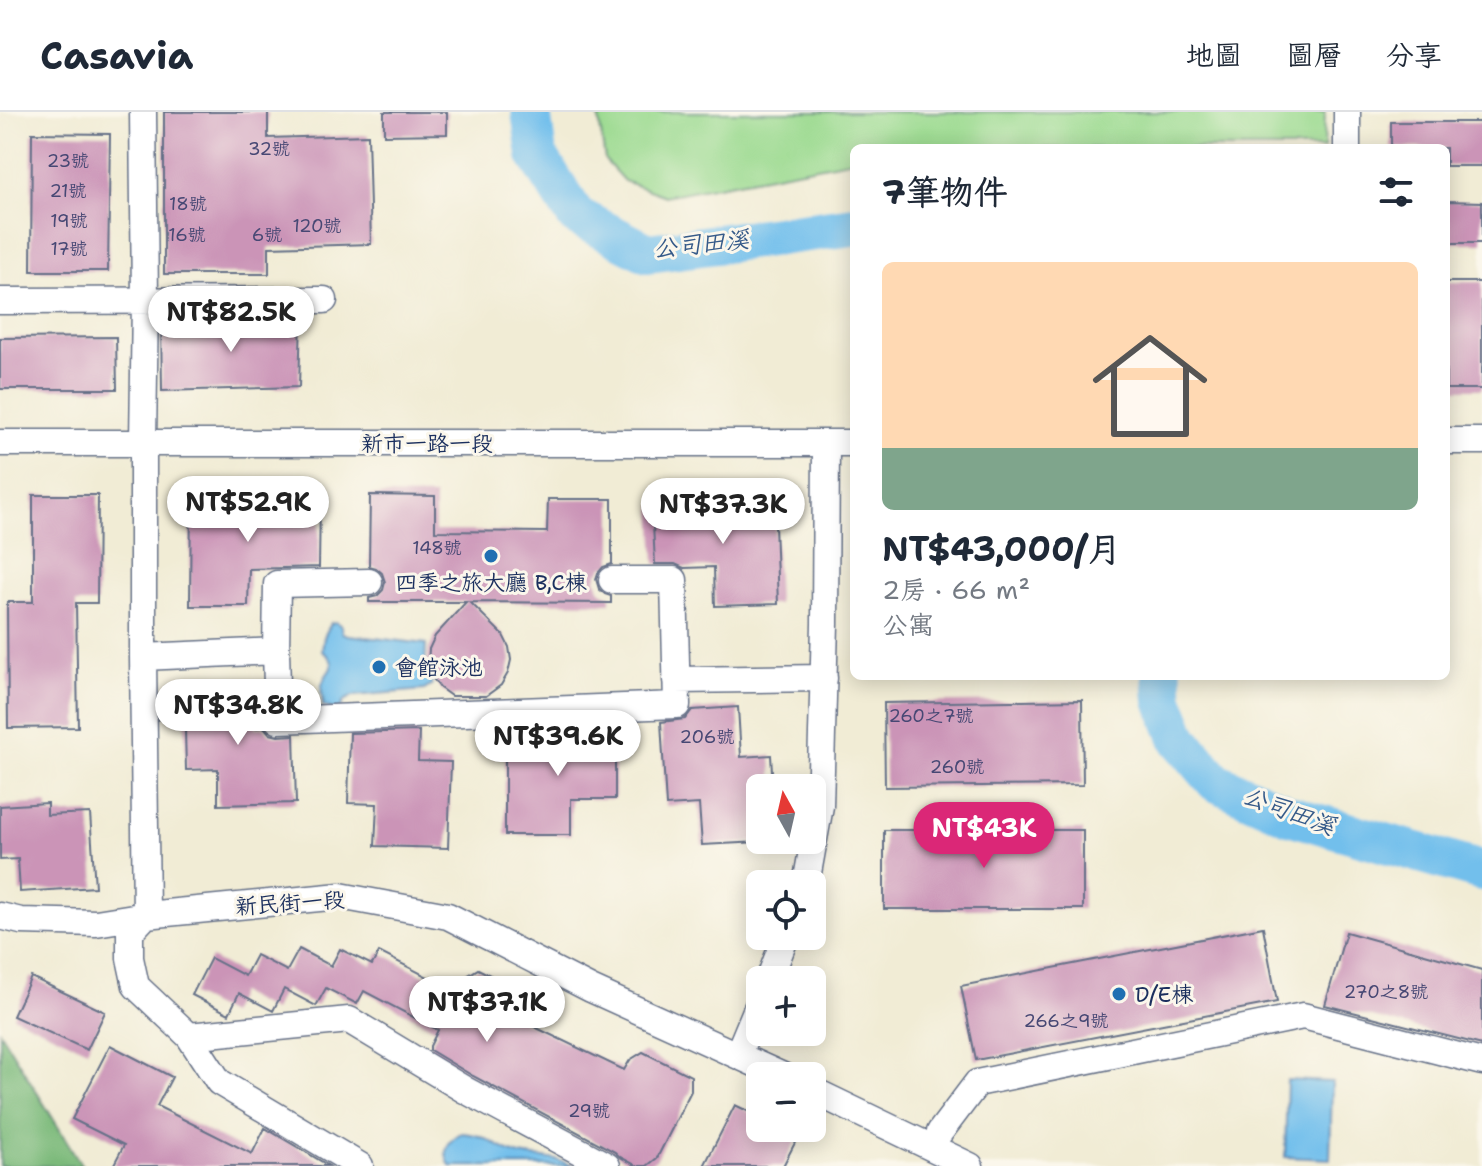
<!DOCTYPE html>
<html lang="zh-TW">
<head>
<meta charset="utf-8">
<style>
  body { margin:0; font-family:"Shantell Sans","LXGW WenKai TC",sans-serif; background:#f6f6f7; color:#1f2937; height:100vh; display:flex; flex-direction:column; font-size:30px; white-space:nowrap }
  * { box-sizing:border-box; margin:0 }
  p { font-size:26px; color:#747a83 }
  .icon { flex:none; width:44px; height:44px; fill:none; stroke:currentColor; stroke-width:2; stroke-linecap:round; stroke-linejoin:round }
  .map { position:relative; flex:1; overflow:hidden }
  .drawer { position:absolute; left:850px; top:32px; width:600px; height:536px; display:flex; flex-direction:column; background:#fff; border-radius:12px; box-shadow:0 4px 20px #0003 }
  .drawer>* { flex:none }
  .needle { width:52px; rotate:352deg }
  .controls { position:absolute; left:746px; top:662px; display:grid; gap:16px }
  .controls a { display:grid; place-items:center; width:80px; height:80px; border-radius:12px; background:#fff; box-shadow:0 4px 20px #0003; font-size:40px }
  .price { position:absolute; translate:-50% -68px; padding:0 18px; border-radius:28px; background:#fff; color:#222; font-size:26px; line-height:52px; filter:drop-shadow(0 2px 4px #0008) }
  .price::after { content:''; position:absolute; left:50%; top:48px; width:24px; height:18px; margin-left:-12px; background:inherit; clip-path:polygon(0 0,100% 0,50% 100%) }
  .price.on { background:#db2777; color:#fff }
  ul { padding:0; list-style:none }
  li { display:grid; align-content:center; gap:16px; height:424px; padding:0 32px }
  li span { display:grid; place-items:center; height:248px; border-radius:12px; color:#555 }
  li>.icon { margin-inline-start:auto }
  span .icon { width:144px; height:144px; fill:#fffc; stroke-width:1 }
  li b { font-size:34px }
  h2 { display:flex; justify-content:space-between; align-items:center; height:96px; padding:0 32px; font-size:34px }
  header { display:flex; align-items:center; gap:48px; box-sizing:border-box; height:112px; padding:0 40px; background:#fff; border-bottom:2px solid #e0e1e3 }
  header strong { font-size:38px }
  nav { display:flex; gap:44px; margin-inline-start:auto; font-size:28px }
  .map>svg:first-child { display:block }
  .green { fill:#9bda90; stroke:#5b8477; stroke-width:2 }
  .forest { fill:#7cba7a; stroke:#4c746c; stroke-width:2 }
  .water { fill:#72bfec; stroke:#4677a5; stroke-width:2 }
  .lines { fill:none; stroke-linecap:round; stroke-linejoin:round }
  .river { stroke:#72bfec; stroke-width:40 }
  .building { fill:#cb94b7 }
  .minor-casing { stroke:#667188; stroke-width:29 }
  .minor { stroke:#fff; stroke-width:26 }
  .poi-dot { fill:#1f6fb2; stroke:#fbf7ec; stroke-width:3 }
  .labels { text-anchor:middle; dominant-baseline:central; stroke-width:6; stroke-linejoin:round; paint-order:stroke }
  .number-label { font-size:18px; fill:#474874 }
  .street-label { font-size:22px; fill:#1b2f5e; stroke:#fbf7ec }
  .poi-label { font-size:22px; fill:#1b2f5e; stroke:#fbf7ec; text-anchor:start }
  .water-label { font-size:24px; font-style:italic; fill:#355a89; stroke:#fbf7ec }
</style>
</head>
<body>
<header>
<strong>Casavia</strong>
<nav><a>地圖</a><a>圖層</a><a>分享</a></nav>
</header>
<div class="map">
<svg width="1482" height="1054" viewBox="0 0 1482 1054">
  <rect width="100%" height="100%" fill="#fbf7ec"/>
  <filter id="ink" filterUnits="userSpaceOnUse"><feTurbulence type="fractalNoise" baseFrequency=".0125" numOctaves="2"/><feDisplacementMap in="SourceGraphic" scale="16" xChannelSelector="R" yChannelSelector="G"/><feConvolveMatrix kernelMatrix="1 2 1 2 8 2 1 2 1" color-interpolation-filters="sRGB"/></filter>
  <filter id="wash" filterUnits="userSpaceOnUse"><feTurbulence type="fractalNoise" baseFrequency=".006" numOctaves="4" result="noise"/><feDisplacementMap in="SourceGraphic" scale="32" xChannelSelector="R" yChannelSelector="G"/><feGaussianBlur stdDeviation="1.8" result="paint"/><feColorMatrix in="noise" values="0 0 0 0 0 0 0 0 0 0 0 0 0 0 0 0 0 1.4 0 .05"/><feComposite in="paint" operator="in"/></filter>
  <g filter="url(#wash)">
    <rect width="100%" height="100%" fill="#f1ecd5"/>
    <path class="green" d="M 598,0 L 1325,0 L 1324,36 L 854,36 L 854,48 L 665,84 L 624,69 L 605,48 Z"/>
    <path class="forest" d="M 0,920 L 82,1054 L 0,1054 Z"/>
    <path class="water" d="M 336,510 L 341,514 L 342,521 L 348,523 L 426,532 L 425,554 L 432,573 L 424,578 L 353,584 L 344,589 L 339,599 L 323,594 C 323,588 320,579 322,573 C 325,558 343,554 322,539 L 324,525 L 331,511 Z
      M 1287,968 L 1332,970 L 1330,1047 L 1285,1045 Z
      M 461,1021 C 488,1022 494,1035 516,1042 C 530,1046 542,1045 556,1048 C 562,1049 568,1052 575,1054 L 450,1054 C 442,1038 447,1030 461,1021 Z"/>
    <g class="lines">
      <path class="river" d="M 531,0 L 537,43 L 576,104 L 648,141 L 854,114
        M 1162,564 L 1164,588 L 1180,628 L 1216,670 L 1289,703 L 1482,759"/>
    </g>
    <g id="blocks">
      <path class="building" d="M 164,0 L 268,0 L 268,26 L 368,23 L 371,132 L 269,135 L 269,162 L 164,162 Z
        M 384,0 L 447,0 L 447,22 L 384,23 Z
        M 1391,10 L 1482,10 L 1482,54 L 1446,54 L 1446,36 L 1391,36 Z
        M 32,21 L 110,22 L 108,159 L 31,159 Z
        M 1446,89 L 1482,90 L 1482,131 L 1446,131 Z
        M 1446,170 L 1482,170 L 1482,277 L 1446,277 Z
        M 301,206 L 299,275 L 162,279 L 161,210 Z
        M 116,225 L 117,277 L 0,277 L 0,226 Z
        M 33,383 L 98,383 L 97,491 L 76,491 L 78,615 L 8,616 L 7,490 L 33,490 Z
        M 370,383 L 435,384 L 435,419 L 547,420 L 548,387 L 612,387 L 612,452 L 603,455 L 598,461 L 596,467 L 599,477 L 605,482 L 611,484 L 611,491 L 470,490 L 503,523 L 509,535 L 511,548 L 508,561 L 501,573 L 486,584 L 451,584 L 440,576 L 432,565 L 428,551 L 429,537 L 435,524 L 466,490 L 369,490 L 369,486 L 377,484 L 383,478 L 385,470 L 382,461 L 376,456 L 369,454 Z
        M 191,386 L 320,388 L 319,455 L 249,457 L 248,494 L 190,494 Z
        M 774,387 L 778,492 L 715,494 L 714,455 L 684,456 L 675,452 L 655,452 L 652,392 Z
        M 255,574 L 256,616 L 264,615 L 270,622 L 278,624 L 294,623 L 296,691 L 218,693 L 218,657 L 186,658 L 184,576 Z
        M 1082,588 L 1083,673 L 885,675 L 884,591 Z
        M 738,595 L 741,645 L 771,643 L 773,676 L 760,676 L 760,730 L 702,733 L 699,692 L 666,694 L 661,610 L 685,607 L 692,598 Z
        M 615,611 L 615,687 L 571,687 L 571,723 L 505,723 L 505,634 L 544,634 L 544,614 Z
        M 419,619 L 418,649 L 451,650 L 448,736 L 375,734 L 377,692 L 348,691 L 350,621 Z
        M 47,691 L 47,703 L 90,701 L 95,775 L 20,780 L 18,747 L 0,748 L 0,694 Z
        M 884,718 L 1083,718 L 1083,797 L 884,797 Z
        M 1263,815 L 1277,890 L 976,948 L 961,874 Z
        M 1346,820 L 1482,858 L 1482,933 L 1325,893 Z
        M 299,837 L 331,854 L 340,837 L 372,853 L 379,840 L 457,880 L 464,866 L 478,857 L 526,881 L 528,897 L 522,909 L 624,958 L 630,948 L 643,940 L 691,964 L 691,979 L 657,1046 L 647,1054 L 637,1054 L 620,1045 L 615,1040 L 473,964 L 430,938 L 430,934 L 438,918 L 364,879 L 357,892 L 326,876 L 316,894 L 284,877 L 273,899 L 239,881 L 229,902 L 192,883 L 211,846 L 245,864 L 256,843 L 287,859 Z
        M 31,865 L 105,900 L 87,938 L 13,904 Z
        M 110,933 L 172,965 L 157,994 L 252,1042 L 265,1016 L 329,1054 L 113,1054 L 124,1033 L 72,1007 Z
        M 735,993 L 760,1005 L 760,1016 L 781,1016 L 798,1025 L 783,1054 L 704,1054 Z"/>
    </g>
  </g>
  <g filter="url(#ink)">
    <use href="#blocks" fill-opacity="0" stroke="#667188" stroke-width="2"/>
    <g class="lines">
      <g class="minor-casing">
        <path id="minor" d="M 143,0 L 145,187 L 143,331 L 143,545 L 146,803 L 130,820 L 130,846 L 136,874 L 189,924 L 219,970 L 360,1054
          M 1347,36 L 1347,0
          M 0,189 L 324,188
          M 1446,329 L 1482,329
          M 0,331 L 854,331
          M 369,470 L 277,472 L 276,539 L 278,608 L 677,593 L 674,468 L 612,468
          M 143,545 L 276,539
          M 676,568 L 824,566
          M 806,772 L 820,694 L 825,512 L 826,331
          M 0,804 L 21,809 L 96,811 L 146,803 L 340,784 L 448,804 L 591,877 L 783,964
          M 769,868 L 786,824
          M 189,924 L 349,908 L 465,978 L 607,1054
          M 738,942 L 760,889
          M 812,978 L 970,1054
          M 940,1020 L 977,971 L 1303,904 L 1482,950"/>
      </g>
      <use href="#minor" class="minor"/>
    </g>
  </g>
  <g class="poi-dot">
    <circle cx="491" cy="444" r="8"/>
    <circle cx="379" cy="555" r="8"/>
    <circle cx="1119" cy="882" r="8"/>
  </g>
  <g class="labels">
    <g class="number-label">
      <text x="269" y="37">32號</text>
      <text x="68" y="49">23號</text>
      <text x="68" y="79">21號</text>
      <text x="188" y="92">18號</text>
      <text x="69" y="109">19號</text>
      <text x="317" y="114">120號</text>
      <text x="187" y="123">16號</text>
      <text x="267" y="123">6號</text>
      <text x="69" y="137">17號</text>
      <text x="437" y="436">148號</text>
      <text x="931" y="604">260之7號</text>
      <text x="707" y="625">206號</text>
      <text x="957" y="655">260號</text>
      <text x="1386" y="880">270之8號</text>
      <text x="1066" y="909">266之9號</text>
      <text x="589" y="999">29號</text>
    </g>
    <g class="street-label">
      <text x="427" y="331">新市一路一段</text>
      <text transform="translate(290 791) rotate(-4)">新民街一段</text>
    </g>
    <g class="poi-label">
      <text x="491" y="470" text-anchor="middle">四季之旅大廳 B,C棟</text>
      <text x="395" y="555">會館泳池</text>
      <text x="1135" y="882">D/E棟</text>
    </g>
    <g class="water-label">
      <text transform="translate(701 132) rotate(-6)">公司田溪</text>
      <text transform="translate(1289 699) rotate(20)">公司田溪</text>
    </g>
  </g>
</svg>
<div class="controls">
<a><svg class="needle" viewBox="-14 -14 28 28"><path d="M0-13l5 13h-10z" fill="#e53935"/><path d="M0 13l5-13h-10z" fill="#747a83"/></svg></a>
<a><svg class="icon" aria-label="locate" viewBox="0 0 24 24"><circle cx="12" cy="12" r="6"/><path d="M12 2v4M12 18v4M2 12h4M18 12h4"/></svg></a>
<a>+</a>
<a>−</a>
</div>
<b class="price" style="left:231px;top:242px">NT$82.5K</b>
<b class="price" style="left:248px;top:432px">NT$52.9K</b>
<b class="price" style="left:723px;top:434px">NT$37.3K</b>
<b class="price" style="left:238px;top:635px">NT$34.8K</b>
<b class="price" style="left:558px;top:666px">NT$39.6K</b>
<b class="price on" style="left:984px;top:758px">NT$43K</b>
<b class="price" style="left:487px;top:932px">NT$37.1K</b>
<section class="drawer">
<h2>7筆物件<svg class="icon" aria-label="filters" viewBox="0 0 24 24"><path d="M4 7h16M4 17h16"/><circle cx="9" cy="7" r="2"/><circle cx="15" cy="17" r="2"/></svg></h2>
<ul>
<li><span style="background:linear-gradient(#ffd9b3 75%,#7fa58c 0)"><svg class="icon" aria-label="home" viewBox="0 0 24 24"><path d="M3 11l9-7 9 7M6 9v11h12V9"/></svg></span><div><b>NT$43,000/月</b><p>2房 · 66 m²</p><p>公寓</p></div></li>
</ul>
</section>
</div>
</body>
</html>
